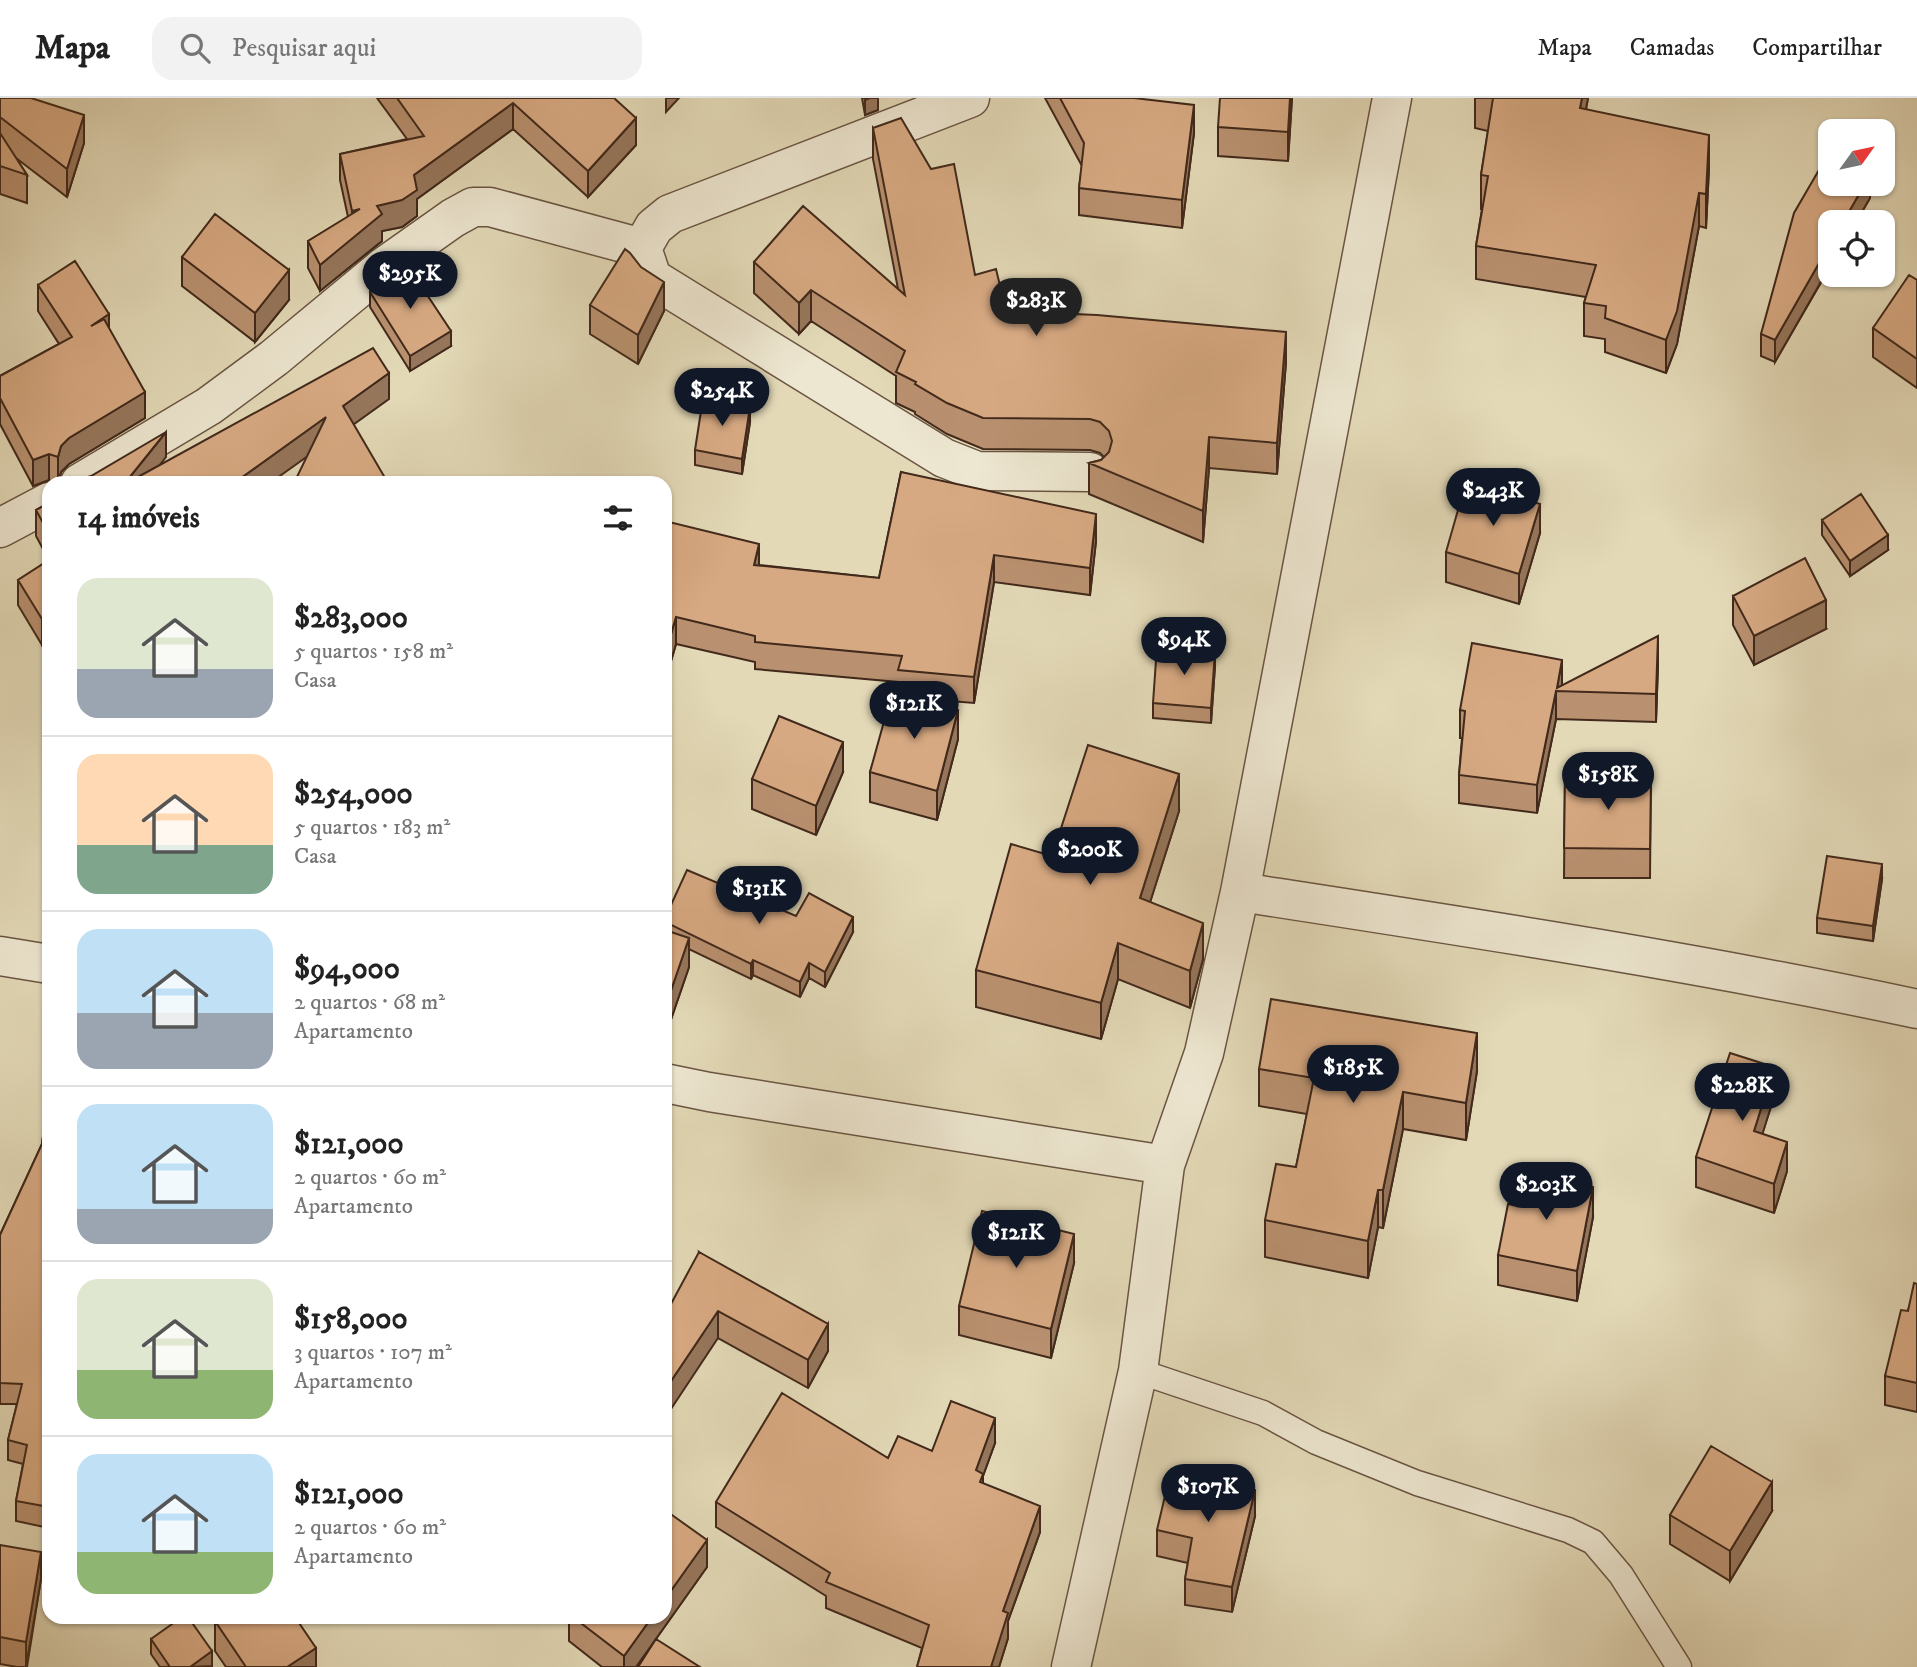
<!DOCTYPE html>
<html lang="pt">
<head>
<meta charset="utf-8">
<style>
  body { margin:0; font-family:"IM FELL DW Pica",serif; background:#f2f2f2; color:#222; height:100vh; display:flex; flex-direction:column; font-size:26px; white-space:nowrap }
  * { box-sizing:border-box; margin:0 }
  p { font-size:23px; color:#767676 }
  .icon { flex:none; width:38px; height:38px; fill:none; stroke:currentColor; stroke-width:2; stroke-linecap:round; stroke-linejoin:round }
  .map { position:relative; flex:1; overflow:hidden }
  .sheet { position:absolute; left:42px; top:378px; width:630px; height:1148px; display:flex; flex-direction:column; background:#fff; border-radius:21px; box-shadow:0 2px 5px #0004 }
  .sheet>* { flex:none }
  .needle { width:46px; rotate:57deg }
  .buttons { position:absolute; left:1818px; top:21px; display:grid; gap:14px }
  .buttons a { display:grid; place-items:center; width:77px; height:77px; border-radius:14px; background:#fff; box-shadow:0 2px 5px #0004; font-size:35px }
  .price { position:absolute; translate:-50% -60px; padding:0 16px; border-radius:24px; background:#111827; color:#fff; font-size:23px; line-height:46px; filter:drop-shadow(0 2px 4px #0008) }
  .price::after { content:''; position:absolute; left:50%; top:42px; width:21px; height:16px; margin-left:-10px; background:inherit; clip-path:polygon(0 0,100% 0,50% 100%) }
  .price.selected { background:#222; color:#fff }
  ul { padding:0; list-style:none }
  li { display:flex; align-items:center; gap:21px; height:175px; padding:0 35px }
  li+li { border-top:2px solid #e0e0e0 }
  li span { display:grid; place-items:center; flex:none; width:196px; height:140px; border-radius:21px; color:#555 }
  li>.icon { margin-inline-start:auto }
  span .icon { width:84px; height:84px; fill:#fffc; stroke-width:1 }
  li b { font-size:30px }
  h2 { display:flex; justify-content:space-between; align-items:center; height:84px; padding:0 35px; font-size:30px }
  header { display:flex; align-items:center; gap:42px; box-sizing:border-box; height:98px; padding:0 35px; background:#fff; border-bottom:2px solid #e0e0e0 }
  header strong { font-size:33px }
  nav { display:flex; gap:38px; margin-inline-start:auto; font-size:24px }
  .search { width:490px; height:63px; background:#f2f2f2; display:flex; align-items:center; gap:18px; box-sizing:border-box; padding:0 24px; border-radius:21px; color:#767676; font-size:26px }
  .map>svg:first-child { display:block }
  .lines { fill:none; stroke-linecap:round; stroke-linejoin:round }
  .service-casing { stroke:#6a5542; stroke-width:27 }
  .minor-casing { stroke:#6a5542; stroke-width:41 }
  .service { stroke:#ede6d0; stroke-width:24 }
  .minor { stroke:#ede6d0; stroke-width:38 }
  .wall { fill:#b99170; stroke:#41291b; stroke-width:2 }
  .shaded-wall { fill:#96765b; stroke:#41291b; stroke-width:2 }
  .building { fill:#d7a982; stroke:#41291b; stroke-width:2 }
</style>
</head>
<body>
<header>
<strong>Mapa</strong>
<div class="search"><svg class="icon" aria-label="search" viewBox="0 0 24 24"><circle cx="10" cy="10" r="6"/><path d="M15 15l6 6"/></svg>Pesquisar aqui</div>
<nav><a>Mapa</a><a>Camadas</a><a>Compartilhar</a></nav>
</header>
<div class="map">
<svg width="1917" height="1569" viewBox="0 0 1917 1569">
  <rect width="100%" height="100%" fill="#e3d9b7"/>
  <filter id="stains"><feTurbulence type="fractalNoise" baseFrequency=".00286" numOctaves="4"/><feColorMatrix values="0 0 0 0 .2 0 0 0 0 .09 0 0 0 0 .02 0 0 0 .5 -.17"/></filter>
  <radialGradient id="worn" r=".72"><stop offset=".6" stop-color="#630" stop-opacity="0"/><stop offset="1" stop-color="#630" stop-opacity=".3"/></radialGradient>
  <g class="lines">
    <g class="service-casing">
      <path id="service" d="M 1138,1273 L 1263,1315 L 1316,1344 L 1417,1385 L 1568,1432 L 1593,1444 L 1621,1477 L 1679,1569"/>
    </g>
    <g class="minor-casing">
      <path id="minor" d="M 970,0 L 670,116 L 654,129 L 642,150 L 652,180 L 944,360 L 977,373 L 1090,374
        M 80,385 L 209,308 L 274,260 L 385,168 L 453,120 L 473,109 L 490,109 L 642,150
        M 0,430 L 49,404
        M 1240,794 C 1467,829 1693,863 1917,911
        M 0,858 L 49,866
        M 665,985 L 709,994 L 1165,1067
        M 1071,1569 L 1138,1273 L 1165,1067 L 1204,955 L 1240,794 L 1392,0"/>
    </g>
    <use href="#service" class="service"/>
    <use href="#minor" class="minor"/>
  </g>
  <path class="wall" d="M 0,0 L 84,45 L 67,99 L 16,60 L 27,77 L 27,105 L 0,96 Z
    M 377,0 L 614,0 L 636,47 L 588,99 L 513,31 L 417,101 L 417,118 L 402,129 L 382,133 L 382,143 L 320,193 L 308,170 L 308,143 L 348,119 L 340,82 L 340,56 L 407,41 Z
    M 862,0 L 878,0 L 878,12 L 865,17 Z
    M 1045,0 L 1134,0 L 1194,35 L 1182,130 L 1079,117 L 1079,90 L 1082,68 Z
    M 1292,0 L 1288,63 L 1218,58 L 1218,29 Z
    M 1475,0 L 1588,0 L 1586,11 L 1709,70 L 1706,130 L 1699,128 L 1677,246 L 1666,275 L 1605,254 L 1605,241 L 1584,238 L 1584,205 L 1586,199 L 1476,181 L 1476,148 L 1482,111 L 1481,111 L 1481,77 L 1488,33 L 1475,30 Z
    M 873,30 L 975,177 L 1006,213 L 1286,264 L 1277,376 L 1209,370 L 1203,444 L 1089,396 L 1089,365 L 1101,362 L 1104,359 L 1100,355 L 1090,352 L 983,351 L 947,336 L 915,316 L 915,314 L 896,305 L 896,278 L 811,223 L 799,236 L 754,195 L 754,164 L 898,191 L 873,61 Z
    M 1870,86 L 1870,100 L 1775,264 L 1761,258 L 1761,236 Z
    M 182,159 L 289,202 L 255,244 L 182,188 Z
    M 1917,182 L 1917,290 L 1873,259 L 1873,230 Z
    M 38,187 L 109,231 L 145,320 L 69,366 L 61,374 L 58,385 L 49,382 L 33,388 L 0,326 L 0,278 L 59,246 L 38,213 Z
    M 370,194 L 451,248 L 410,273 L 370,209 Z
    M 590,207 L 664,213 L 638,266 L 590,236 Z
    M 750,324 L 742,376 L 695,367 L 695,352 Z
    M 901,374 L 1096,443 L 1090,497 L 994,484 L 974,605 L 925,601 L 958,641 L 937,722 L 870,704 L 870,674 L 898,592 L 898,584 L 755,571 L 755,564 L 676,546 L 671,563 L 665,562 L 665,423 L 759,467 L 879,480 Z
    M 49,405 L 49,462 L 36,438 L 36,412 Z
    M 1822,422 L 1888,452 L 1850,478 L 1822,437 Z
    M 1540,435 L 1519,506 L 1446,484 L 1446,454 Z
    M 49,462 L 49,542 L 42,547 L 18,507 L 18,482 Z
    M 1733,498 L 1826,531 L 1754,567 L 1733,527 Z
    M 1658,566 L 1656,624 L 1556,621 L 1537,715 L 1459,705 L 1459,677 L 1462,640 L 1460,640 L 1460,612 Z
    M 1215,568 L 1211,625 L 1153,620 L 1153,605 Z
    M 843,674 L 816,737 L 752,711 L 752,681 Z
    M 1565,677 L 1651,678 L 1650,780 L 1564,780 Z
    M 1179,713 L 1150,804 L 1203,861 L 1190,910 L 1118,881 L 1101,941 L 976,909 L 976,872 L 1052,758 Z
    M 1882,781 L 1873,843 L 1817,835 L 1817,820 Z
    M 796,818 L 853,834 L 825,889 L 809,880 L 800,899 L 753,877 L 751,881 L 689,851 L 689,869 L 667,933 L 665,933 L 665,820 Z
    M 1259,971 L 1477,973 L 1466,1042 L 1403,1031 L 1383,1130 L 1378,1129 L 1368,1180 L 1265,1159 L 1265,1122 L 1296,1069 L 1307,1016 L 1259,1008 Z
    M 49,992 L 49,1430 L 16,1423 L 16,1403 L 23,1366 L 8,1362 L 8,1342 L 17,1306 L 0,1306 L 0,1137 L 42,1046 Z
    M 1774,999 L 1762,1036 L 1787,1073 L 1774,1115 L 1696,1089 L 1696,1059 Z
    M 1593,1119 L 1577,1203 L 1498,1187 L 1498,1157 Z
    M 699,1154 L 828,1253 L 808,1290 L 718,1240 Z
    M 1074,1165 L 1051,1260 L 959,1237 L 959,1208 Z
    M 1917,1186 L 1917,1314 L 1885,1307 L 1885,1278 Z
    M 995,1345 L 983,1378 L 983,1386 L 1040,1434 L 1008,1523 L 1008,1540 L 999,1569 L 917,1569 L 922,1550 L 826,1510 L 826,1498 L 716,1429 L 716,1404 L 888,1360 L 932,1353 Z
    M 1772,1413 L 1730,1483 L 1670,1446 L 1670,1417 Z
    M 1255,1418 L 1232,1514 L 1185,1507 L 1185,1481 L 1188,1465 L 1157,1458 L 1157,1432 Z
    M 0,1447 L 41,1481 L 27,1569 L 17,1569 L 0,1566 Z
    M 707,1469 L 636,1569 L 602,1569 L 569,1543 L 569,1519 L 665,1519 Z
    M 215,1523 L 316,1569 L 226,1569 L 215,1553 Z
    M 151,1541 L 212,1568 L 160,1569 L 151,1556 Z"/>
  <path class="shaded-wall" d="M 666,0 L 679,0 L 666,14 Z
    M 870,0 L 878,0 L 878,12 L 865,17 L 865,2 Z
    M 1290,0 L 1292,0 L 1288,63 L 1288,34 Z
    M 1582,0 L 1588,0 L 1580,43 L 1580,10 Z
    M 513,5 L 513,31 L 417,101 L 417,118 L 402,129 L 382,133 L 382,143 L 320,193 L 320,167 L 352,139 L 352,113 L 377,108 L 414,77 Z
    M 1194,7 L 1194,35 L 1182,130 L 1182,102 Z
    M 84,17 L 84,45 L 67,99 L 67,71 Z
    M 636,20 L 636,47 L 588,99 L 588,73 Z
    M 1709,37 L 1709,70 L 1706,130 L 1706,96 Z
    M 1865,86 L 1870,86 L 1870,100 L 1856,124 L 1843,124 Z
    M 1699,95 L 1699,128 L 1677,246 L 1666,275 L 1666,242 Z
    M 1830,146 L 1830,168 L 1775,264 L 1775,242 Z
    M 289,172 L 289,202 L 255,244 L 255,215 Z
    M 664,184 L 664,213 L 638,266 L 638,237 Z
    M 811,192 L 811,223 L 799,236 L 799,205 Z
    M 109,216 L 109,242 L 91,228 Z
    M 451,233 L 451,248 L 410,273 L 410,258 Z
    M 1286,234 L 1286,264 L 1277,376 L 1277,345 Z
    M 389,275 L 389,301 L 343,334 L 343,308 Z
    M 145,294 L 145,320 L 69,366 L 61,374 L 58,385 L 58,359 L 61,348 L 69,340 Z
    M 750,309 L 750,324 L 742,376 L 742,361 Z
    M 326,319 L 326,345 L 270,385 L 234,385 Z
    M 166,334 L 166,359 L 146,385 L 125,385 Z
    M 1209,339 L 1209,370 L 1203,444 L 1203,413 Z
    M 49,356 L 49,382 L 33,388 L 33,362 Z
    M 1540,406 L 1540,435 L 1519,506 L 1519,476 Z
    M 1096,416 L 1096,443 L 1090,497 L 1090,470 Z
    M 1888,437 L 1888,452 L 1850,478 L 1850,463 Z
    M 759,446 L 759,472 L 754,467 Z
    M 994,457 L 994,484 L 974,605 L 974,579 Z
    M 1826,502 L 1826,531 L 1754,567 L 1754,538 Z
    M 49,516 L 49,542 L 42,547 L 42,521 Z
    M 676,519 L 676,546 L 671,563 L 671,536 Z
    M 1658,538 L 1658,566 L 1656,624 L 1656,596 Z
    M 1215,553 L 1215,568 L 1211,625 L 1211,610 Z
    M 1562,562 L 1562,590 L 1557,590 Z
    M 1556,593 L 1556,621 L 1537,715 L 1537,687 Z
    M 958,612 L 958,641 L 937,722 L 937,693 Z
    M 843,644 L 843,674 L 816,737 L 816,708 Z
    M 1179,676 L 1179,713 L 1140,836 L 1140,800 Z
    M 1882,766 L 1882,781 L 1873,843 L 1873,828 Z
    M 853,819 L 853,834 L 825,889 L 825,874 Z
    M 1203,825 L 1203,861 L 1190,910 L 1190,873 Z
    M 689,840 L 689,869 L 667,933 L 667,904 Z
    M 1118,845 L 1118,881 L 1101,941 L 1101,905 Z
    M 753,862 L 753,877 L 751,881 L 751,866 Z
    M 809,865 L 809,880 L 800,899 L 800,884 Z
    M 1477,935 L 1477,973 L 1466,1042 L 1466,1005 Z
    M 1774,969 L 1774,999 L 1754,1063 L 1754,1033 Z
    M 1403,994 L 1403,1031 L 1383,1130 L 1383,1092 Z
    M 1787,1044 L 1787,1073 L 1774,1115 L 1774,1086 Z
    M 1593,1089 L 1593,1119 L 1577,1203 L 1577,1173 Z
    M 1378,1092 L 1378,1129 L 1368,1180 L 1368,1143 Z
    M 1074,1136 L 1074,1165 L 1051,1260 L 1051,1231 Z
    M 718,1213 L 718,1240 L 665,1320 L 665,1292 Z
    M 828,1226 L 828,1253 L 808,1290 L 808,1262 Z
    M 995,1320 L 995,1345 L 983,1378 L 983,1401 L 976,1372 Z
    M 1772,1384 L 1772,1413 L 1730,1483 L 1730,1453 Z
    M 1255,1392 L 1255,1418 L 1232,1514 L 1232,1489 Z
    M 1040,1408 L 1040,1434 L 1008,1523 L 1008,1540 L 999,1569 L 991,1569 L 1003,1513 Z
    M 707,1442 L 707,1469 L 636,1569 L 624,1569 L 624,1558 L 652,1519 L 665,1519 L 665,1501 Z
    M 41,1454 L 41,1481 L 26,1569 L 26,1544 Z
    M 316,1550 L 316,1569 L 287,1569 Z
    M 212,1553 L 212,1568 L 190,1569 Z"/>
  <path class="building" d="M 0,0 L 31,0 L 84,17 L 67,71 L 0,19 Z
    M 397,0 L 614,0 L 636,20 L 588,73 L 513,5 L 414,77 L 417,92 L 402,102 L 377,108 L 382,116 L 320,167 L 308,143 L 360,111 L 352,113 L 340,56 L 424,38 Z
    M 1060,0 L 1134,0 L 1194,7 L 1182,102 L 1079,90 L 1084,45 Z
    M 1220,0 L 1290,0 L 1288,34 L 1218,29 Z
    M 1492,0 L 1582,0 L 1580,10 L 1709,37 L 1706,96 L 1699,95 L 1677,213 L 1666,242 L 1605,220 L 1606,208 L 1584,205 L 1596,167 L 1476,148 L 1488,78 L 1481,77 L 1493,0 Z
    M 901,20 L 931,71 L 954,66 L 975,177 L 996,171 L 1006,213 L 1097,217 L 1286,234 L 1277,345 L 1209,339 L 1203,413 L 1089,365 L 1101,362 L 1109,354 L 1112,343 L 1109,333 L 1100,324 L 1090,321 L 983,320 L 947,305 L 915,286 L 916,284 L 896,274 L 905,253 L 811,192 L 799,205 L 754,164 L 803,108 L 905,197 L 873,30 Z
    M 0,35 L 27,77 L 0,68 Z
    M 1830,53 L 1830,86 L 1865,86 L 1843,124 L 1830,124 L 1830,146 L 1775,242 L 1761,236 L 1794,115 Z
    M 215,116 L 289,172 L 255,215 L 182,159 Z
    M 625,151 L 630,155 L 641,169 L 664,184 L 638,237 L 590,207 Z
    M 75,163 L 109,216 L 91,228 L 104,221 L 145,294 L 69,340 L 61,348 L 58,359 L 49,356 L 33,362 L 0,300 L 0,278 L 72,239 L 38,187 Z
    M 406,165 L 451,233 L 410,258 L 370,194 Z
    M 1909,177 L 1917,182 L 1917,261 L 1873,230 Z
    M 373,250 L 389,275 L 343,308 L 388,385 L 294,385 L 326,319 L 234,385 L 127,385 Z
    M 703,300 L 750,309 L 742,361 L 695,352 Z
    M 166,334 L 125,385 L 69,385 L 71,379 L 81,381 L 91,378 Z
    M 901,374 L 1096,416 L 1090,470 L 994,457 L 974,579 L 898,572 L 902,558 L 755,544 L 755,538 L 676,519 L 671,536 L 665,536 L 665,423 L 759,446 L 754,467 L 879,480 Z
    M 1466,384 L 1540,406 L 1519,476 L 1446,454 Z
    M 1861,396 L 1888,437 L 1850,463 L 1822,422 Z
    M 49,405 L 49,436 L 36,412 Z
    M 1805,460 L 1826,502 L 1754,538 L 1733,498 Z
    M 49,462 L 49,516 L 42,521 L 18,482 Z
    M 1658,538 L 1656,596 L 1556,593 L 1537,687 L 1459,677 L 1465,613 L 1460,612 L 1472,545 L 1562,562 L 1557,590 Z
    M 1157,548 L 1215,553 L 1211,610 L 1153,605 Z
    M 893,591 L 958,612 L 937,693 L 870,674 Z
    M 779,618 L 843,644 L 816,708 L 752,681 Z
    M 1088,647 L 1179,676 L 1140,800 L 1203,825 L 1190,873 L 1118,845 L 1101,905 L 976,872 L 1011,746 L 1052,758 Z
    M 1565,677 L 1651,678 L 1650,751 L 1564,750 Z
    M 1827,758 L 1882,766 L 1873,828 L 1817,820 Z
    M 687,772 L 796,818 L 809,795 L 853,819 L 825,874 L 809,865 L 800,884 L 753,862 L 751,866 L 665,824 L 665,820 Z
    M 665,832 L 689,840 L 667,904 L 665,903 Z
    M 1271,901 L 1477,935 L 1466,1005 L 1403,994 L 1383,1092 L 1378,1092 L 1368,1143 L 1265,1122 L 1276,1066 L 1296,1069 L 1314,980 L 1259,971 Z
    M 1730,955 L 1774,969 L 1754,1033 L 1787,1044 L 1774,1086 L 1696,1059 Z
    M 49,992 L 49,1409 L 16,1403 L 27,1347 L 8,1342 L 22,1286 L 0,1285 L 0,1137 L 42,1046 Z
    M 1520,1075 L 1593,1089 L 1577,1173 L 1498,1157 L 1508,1106 L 1513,1107 Z
    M 982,1113 L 1074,1136 L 1051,1231 L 959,1208 Z
    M 699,1154 L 828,1226 L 808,1262 L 718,1213 L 665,1292 L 665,1217 Z
    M 1914,1185 L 1917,1186 L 1917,1285 L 1885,1278 L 1901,1212 L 1908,1213 Z
    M 782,1295 L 888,1360 L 898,1338 L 932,1353 L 951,1303 L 995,1320 L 976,1372 L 983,1376 L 980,1384 L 1040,1408 L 1003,1513 L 1008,1515 L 991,1569 L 917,1569 L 929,1527 L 826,1484 L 830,1475 L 716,1404 Z
    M 1711,1348 L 1772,1384 L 1730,1453 L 1670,1417 Z
    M 1171,1372 L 1255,1392 L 1232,1489 L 1185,1481 L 1192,1440 L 1157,1432 Z
    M 665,1412 L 707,1442 L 665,1501 Z
    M 0,1447 L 41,1454 L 26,1544 L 0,1539 Z
    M 182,1519 L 188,1519 L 212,1553 L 190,1569 L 170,1569 L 151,1541 Z
    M 222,1519 L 295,1519 L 316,1550 L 287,1569 L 246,1569 L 215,1523 Z
    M 573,1519 L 652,1519 L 624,1558 Z
    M 656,1541 L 700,1569 L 638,1569 Z"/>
  <rect width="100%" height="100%" filter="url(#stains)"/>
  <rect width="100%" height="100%" fill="url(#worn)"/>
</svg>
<div class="buttons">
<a><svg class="needle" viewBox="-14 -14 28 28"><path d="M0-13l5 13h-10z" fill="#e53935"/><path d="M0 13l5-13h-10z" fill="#767676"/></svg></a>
<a><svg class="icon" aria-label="locate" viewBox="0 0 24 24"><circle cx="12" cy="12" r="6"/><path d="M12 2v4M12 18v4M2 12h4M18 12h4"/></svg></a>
</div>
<b class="price" style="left:410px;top:213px">$295K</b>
<b class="price selected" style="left:1036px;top:240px">$283K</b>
<b class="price" style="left:722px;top:330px">$254K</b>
<b class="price" style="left:1493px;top:430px">$243K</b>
<b class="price" style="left:1184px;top:579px">$94K</b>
<b class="price" style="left:914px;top:643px">$121K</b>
<b class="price" style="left:1608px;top:714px">$158K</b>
<b class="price" style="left:1090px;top:789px">$200K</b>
<b class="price" style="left:759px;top:828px">$131K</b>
<b class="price" style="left:1353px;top:1007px">$185K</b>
<b class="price" style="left:1742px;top:1025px">$228K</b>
<b class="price" style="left:1546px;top:1124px">$203K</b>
<b class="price" style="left:1016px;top:1172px">$121K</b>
<b class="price" style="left:1208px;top:1426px">$107K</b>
<section class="sheet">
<h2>14 imóveis<svg class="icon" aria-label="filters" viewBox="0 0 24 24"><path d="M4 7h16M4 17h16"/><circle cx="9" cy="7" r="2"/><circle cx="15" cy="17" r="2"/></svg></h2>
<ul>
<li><span style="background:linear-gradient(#dfe7d0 65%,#9aa5b1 0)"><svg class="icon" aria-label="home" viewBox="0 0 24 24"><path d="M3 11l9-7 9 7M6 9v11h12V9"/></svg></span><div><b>$283,000</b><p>5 quartos · 158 m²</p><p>Casa</p></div></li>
<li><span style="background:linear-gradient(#ffd9b3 65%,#7fa58c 0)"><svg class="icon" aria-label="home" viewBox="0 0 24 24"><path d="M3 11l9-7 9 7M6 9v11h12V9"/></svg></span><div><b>$254,000</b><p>5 quartos · 183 m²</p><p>Casa</p></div></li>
<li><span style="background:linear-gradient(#bfe0f5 60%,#9aa5b1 0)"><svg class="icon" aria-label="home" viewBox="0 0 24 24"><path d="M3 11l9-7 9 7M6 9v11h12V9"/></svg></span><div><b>$94,000</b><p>2 quartos · 68 m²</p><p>Apartamento</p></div></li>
<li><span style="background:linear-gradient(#bfe0f5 75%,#9aa5b1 0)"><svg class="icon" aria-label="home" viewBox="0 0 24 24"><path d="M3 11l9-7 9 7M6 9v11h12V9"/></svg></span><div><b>$121,000</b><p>2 quartos · 60 m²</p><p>Apartamento</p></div></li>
<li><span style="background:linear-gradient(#dfe7d0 65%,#8fb573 0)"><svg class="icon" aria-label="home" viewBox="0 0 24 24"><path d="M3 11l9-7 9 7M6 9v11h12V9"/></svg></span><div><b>$158,000</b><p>3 quartos · 107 m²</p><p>Apartamento</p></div></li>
<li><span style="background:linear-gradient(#bfe0f5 70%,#8fb573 0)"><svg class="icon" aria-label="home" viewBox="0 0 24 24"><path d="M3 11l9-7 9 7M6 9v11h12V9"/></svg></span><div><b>$121,000</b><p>2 quartos · 60 m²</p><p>Apartamento</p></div></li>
</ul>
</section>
</div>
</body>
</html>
